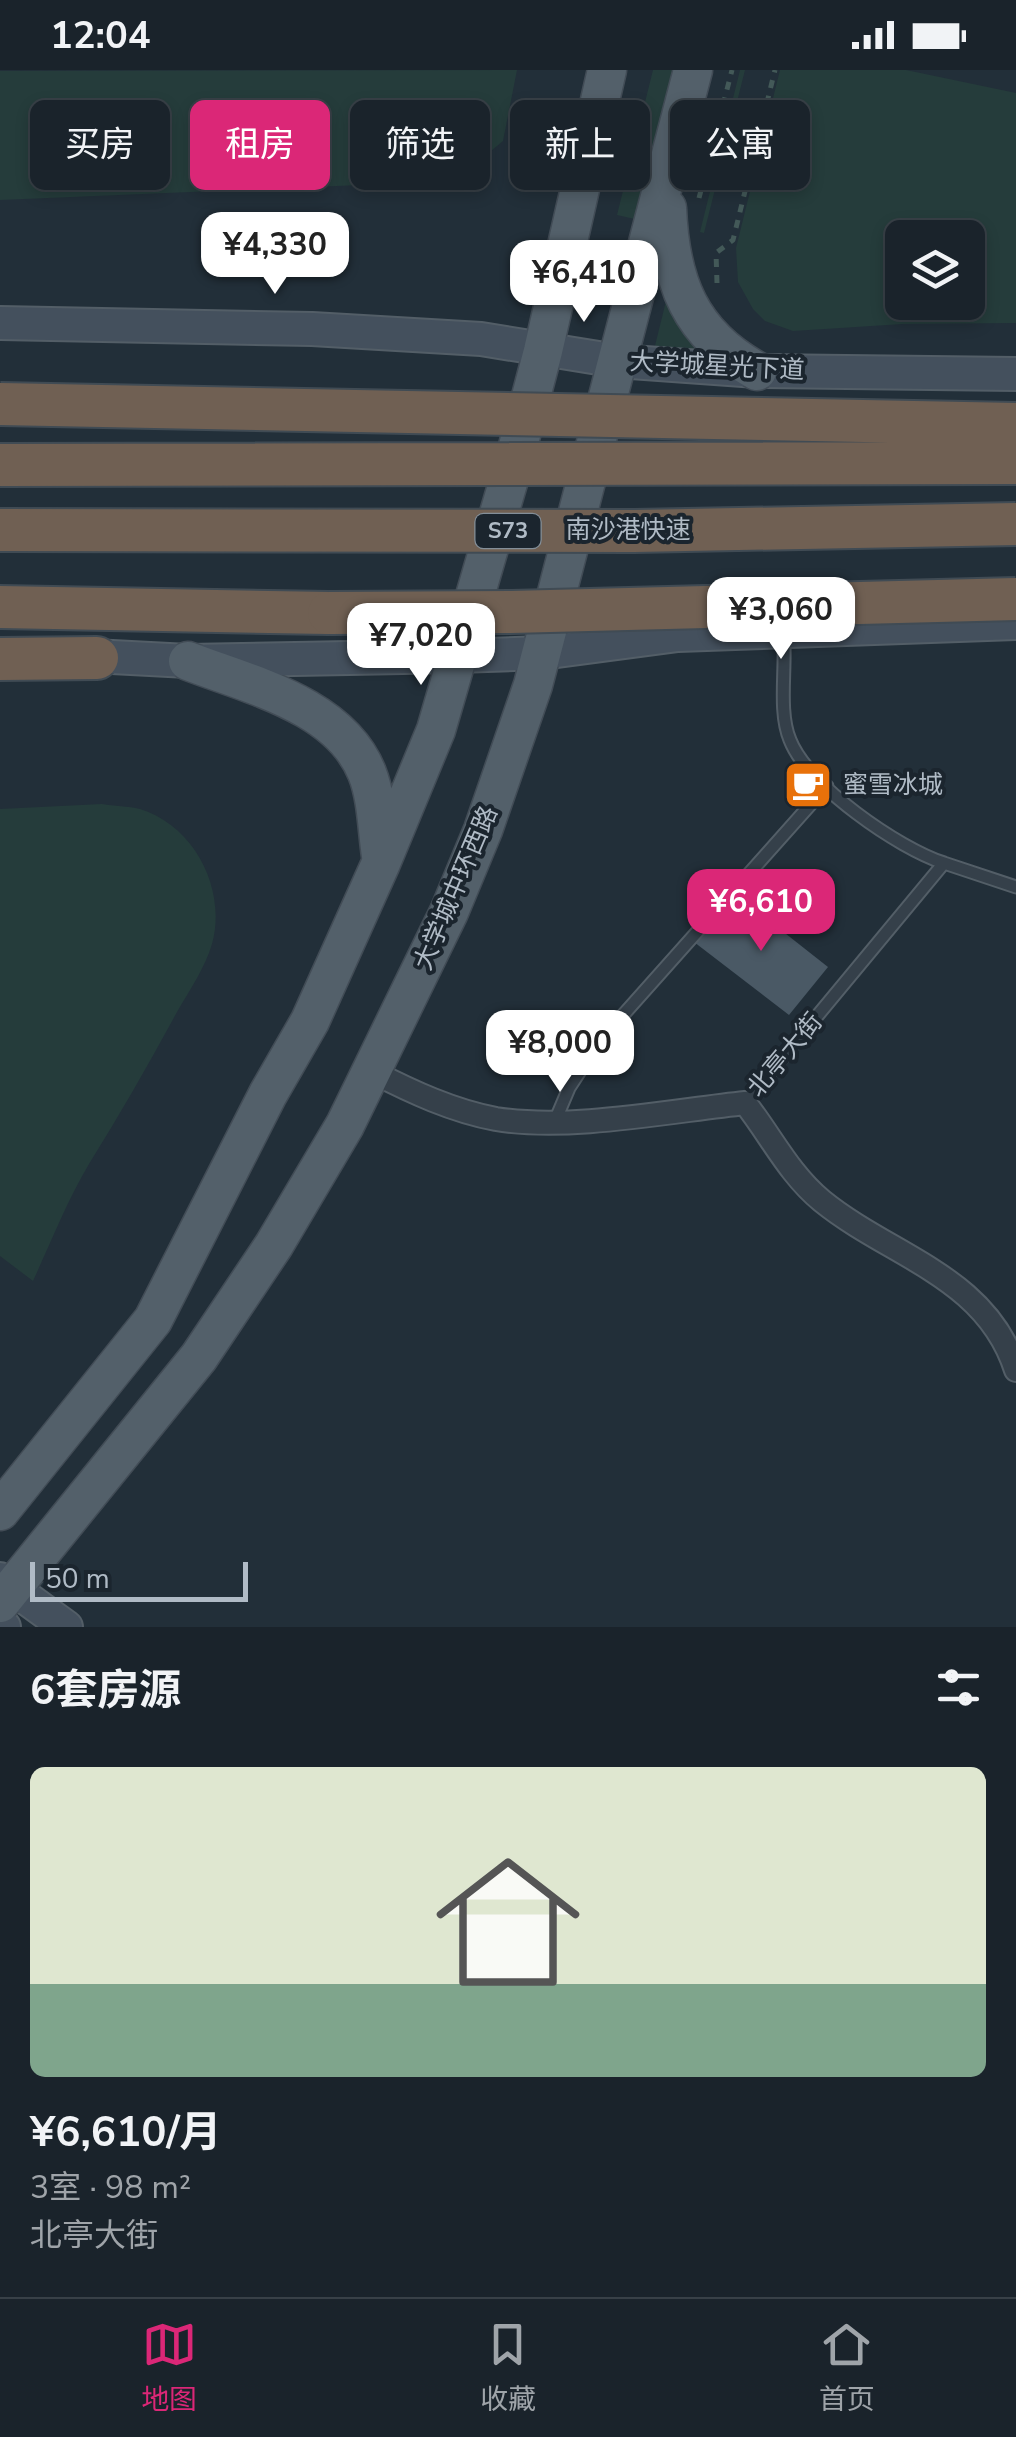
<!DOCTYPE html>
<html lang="zh">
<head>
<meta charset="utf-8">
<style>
  body { margin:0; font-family:"Nunito Sans","Noto Sans SC",sans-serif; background:#232b33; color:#f1f3f6; height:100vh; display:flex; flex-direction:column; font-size:38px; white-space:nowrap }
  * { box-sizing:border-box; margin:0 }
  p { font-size:32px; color:#9fa4a9 }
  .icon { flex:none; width:55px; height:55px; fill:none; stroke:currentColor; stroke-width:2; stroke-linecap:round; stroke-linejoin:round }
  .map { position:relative; height:1557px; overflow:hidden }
  .panel { display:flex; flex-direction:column; background:#1a232b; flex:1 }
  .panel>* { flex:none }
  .banner { position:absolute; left:30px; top:30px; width:958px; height:90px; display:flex; gap:20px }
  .buttons { position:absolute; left:885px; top:150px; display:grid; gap:20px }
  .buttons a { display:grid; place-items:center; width:100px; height:100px; border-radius:15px; background:#1a232b; box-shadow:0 5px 15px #0003,0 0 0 2px #384047; font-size:50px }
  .scale { position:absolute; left:30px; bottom:25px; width:218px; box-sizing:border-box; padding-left:10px; border:5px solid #b0bbc6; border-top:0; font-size:28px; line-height:35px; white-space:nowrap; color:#b0bbc6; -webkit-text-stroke:8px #1b252e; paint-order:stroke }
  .price { position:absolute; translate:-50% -85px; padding:0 22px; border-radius:20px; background:#fff; color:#222; font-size:32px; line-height:65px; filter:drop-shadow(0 2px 5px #0008) }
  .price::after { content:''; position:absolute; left:50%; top:60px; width:30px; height:22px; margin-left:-15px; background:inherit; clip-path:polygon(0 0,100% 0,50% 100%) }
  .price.current { background:#db2777; color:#fff }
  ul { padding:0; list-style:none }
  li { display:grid; align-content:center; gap:20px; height:530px; padding:0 30px }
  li+li { border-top:2px solid #384047 }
  li span { display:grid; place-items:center; height:310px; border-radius:15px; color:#555 }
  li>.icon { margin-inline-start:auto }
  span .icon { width:180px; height:180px; fill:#fffc; stroke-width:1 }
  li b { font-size:42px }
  h2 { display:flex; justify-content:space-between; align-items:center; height:120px; padding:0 30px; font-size:42px }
  .pill { padding:0 35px; border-radius:15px; background:#1a232b; box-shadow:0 5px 15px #0003,0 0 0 2px #384047; font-size:35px; line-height:90px }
  .pill.current { background:#db2777; color:#fff }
  .status { display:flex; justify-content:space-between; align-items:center; height:70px; padding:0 50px; background:#1a232b; direction:ltr }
  .status svg { height:28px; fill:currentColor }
  .tab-bar { display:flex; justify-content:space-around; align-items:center; height:140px; border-top:2px solid #384047; background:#1a232b; font-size:28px; color:#9fa4a9 }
  .tab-bar a { display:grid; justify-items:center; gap:5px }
  .tab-bar .current { color:#db2777 }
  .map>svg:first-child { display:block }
  .green { fill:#253c3b; fill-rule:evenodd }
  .building { fill:#4a5965 }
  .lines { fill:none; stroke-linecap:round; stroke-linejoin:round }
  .service-casing { stroke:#535e67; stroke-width:15 }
  .minor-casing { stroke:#535e67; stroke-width:26 }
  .secondary-casing { stroke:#535e67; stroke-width:36 }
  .primary-casing { stroke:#424c56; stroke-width:41 }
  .motorway-casing { stroke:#404b54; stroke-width:46 }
  .path { stroke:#435958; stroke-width:5; stroke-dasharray:8 8; stroke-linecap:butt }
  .service { stroke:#35404a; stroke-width:11 }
  .minor { stroke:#35404a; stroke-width:22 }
  .secondary { stroke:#44505d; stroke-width:32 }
  .primary { stroke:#53606a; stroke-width:38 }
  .motorway { stroke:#706053; stroke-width:42 }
  .motorway-bridge-casing { stroke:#404b54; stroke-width:46; stroke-linecap:butt }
  .motorway-bridge { stroke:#706053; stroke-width:42 }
  .labels { text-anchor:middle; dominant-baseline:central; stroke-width:8; stroke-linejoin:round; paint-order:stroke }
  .shield { fill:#1b252e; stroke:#838e98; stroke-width:2.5 }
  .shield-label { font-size:22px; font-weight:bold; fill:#b0bbc6 }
  .street-label { font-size:25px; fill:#b0bbc6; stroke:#1b252e }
  .poi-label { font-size:25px; fill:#b0bbc6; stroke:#1b252e; text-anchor:start }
</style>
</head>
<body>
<div class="status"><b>12:04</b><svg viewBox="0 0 49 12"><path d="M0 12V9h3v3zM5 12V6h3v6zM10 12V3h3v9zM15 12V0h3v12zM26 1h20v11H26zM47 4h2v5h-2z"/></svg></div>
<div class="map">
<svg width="1016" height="1557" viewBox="0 0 1016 1557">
  <rect width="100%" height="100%" fill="#222f39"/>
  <path class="green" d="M 517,0 L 503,71 L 455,111 L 0,130 L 0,1 Z
    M 653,0 L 677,0 L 639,150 L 617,145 Z
    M 740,0 L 745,0 L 704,163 L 700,162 Z
    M 780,0 L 906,0 L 1016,23 L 1016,253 L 903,254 L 793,261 L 765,251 L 753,239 L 738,212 L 736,178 ZM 902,168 L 968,168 L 968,232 L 902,232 Z
    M 609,180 L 631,185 L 618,224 L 614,226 L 606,224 L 601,216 Z
    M 670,228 L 723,292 L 651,292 L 666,231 Z
    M 102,734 C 114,736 128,736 140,739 C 195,756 227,820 212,874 C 205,898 189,921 177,942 C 149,994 120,1044 89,1094 C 67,1131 51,1172 33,1211 L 0,1186 L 0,739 Z"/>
  <path class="building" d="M 733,822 L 828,897 L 789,945 L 694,872 Z"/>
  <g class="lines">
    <g class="service-casing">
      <path id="service" d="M 784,578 C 785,606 779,644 790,670 C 808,716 898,778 944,793
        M 745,1033 L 944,793 L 1016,817
        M 555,1051 L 569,1018 L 599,972 L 827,716"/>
    </g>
    <g class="minor-casing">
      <path id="minor" d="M 373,1002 C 412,1022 453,1041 496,1049 C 570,1061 670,1041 745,1033 C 771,1066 789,1104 822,1131 C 891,1187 986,1206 1016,1300"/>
    </g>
    <g class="secondary-casing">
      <path id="secondary" d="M 0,253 L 312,259 L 481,269 L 617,291 L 757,301 L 1016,304
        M 74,585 L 188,591 L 458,586 L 542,583 L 678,565 L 1016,553
        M 0,1509 L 66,1557
        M 0,1554 L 4,1557"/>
    </g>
    <g class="primary-casing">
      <path id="primary" d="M 667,138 C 670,212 690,264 757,301
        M 188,591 C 250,615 340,635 367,703 C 377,728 377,759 381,786
        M 0,1441 L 153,1250 L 268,1024 L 310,951 L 381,793 L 436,660 L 512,399 L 543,281 L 607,0
        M 0,1533 L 199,1287 L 274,1175 L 345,1055 L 449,842 L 483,760 L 533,615 L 693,0"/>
    </g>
    <g class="motorway-casing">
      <path id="motorway" d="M 0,537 L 329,543
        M 0,589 L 97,588"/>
    </g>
    <path class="path" d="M 699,128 L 732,0
      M 717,213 L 716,183 L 733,170 L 775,0"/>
    <use href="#service" class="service"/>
    <use href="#minor" class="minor"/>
    <use href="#secondary" class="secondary"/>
    <use href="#primary" class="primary"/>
    <use href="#motorway" class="motorway"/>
    <g class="motorway-bridge-casing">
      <path id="motorway-bridge" d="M 0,334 L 1016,354
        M 0,395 L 1016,393
        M 0,460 L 634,461 L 1016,454
        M 329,543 L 511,542 L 1016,529"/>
    </g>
    <use href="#motorway-bridge" class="motorway-bridge"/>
  </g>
  <defs>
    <g id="cafe-square" transform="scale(2.5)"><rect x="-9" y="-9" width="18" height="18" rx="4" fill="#e8710a" stroke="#1b252e"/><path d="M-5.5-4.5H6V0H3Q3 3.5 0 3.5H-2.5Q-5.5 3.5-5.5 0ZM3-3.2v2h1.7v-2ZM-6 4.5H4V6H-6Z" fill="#fff"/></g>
  </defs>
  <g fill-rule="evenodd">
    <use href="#cafe-square" x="808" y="715"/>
  </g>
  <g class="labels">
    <rect class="shield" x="475.5" y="444" width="65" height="34" rx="8"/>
    <g class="shield-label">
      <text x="508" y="461">S73</text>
    </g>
    <g class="street-label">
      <text transform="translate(717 296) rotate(3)">大学城星光下道</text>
      <text x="628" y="460">南沙港快速</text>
      <text transform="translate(456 818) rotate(-67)">大学城中环西路</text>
      <text transform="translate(785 985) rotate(-50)">北亭大街</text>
    </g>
    <g class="poi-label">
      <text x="843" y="715">蜜雪冰城</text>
    </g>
  </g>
</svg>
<div class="buttons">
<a><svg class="icon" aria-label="layers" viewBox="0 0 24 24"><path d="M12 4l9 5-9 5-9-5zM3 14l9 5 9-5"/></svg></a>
</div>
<div class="scale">50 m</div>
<b class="price" style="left:275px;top:227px">¥4,330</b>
<b class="price" style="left:584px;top:255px">¥6,410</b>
<b class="price" style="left:781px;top:592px">¥3,060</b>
<b class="price" style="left:421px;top:618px">¥7,020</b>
<b class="price current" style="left:761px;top:884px">¥6,610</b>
<b class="price" style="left:560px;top:1025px">¥8,000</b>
<div class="banner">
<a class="pill">买房</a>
<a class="pill current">租房</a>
<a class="pill">筛选</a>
<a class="pill">新上</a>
<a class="pill">公寓</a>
</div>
</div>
<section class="panel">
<h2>6套房源<svg class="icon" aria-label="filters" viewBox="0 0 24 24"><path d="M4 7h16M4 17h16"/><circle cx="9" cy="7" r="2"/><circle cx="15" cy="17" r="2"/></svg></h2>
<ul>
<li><span style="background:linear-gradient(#dfe7d0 70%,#7fa58c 0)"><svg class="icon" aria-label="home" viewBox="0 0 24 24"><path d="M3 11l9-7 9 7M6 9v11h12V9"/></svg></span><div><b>¥6,610/月</b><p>3室 · 98 m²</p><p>北亭大街</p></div></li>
</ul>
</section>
<nav class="tab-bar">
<a class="current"><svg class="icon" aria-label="map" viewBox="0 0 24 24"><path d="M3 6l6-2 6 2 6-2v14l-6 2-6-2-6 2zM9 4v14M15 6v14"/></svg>地图</a>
<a><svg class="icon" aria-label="saved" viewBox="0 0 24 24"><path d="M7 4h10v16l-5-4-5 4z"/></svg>收藏</a>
<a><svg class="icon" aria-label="home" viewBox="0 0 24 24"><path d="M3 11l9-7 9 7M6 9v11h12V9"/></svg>首页</a>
</nav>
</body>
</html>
